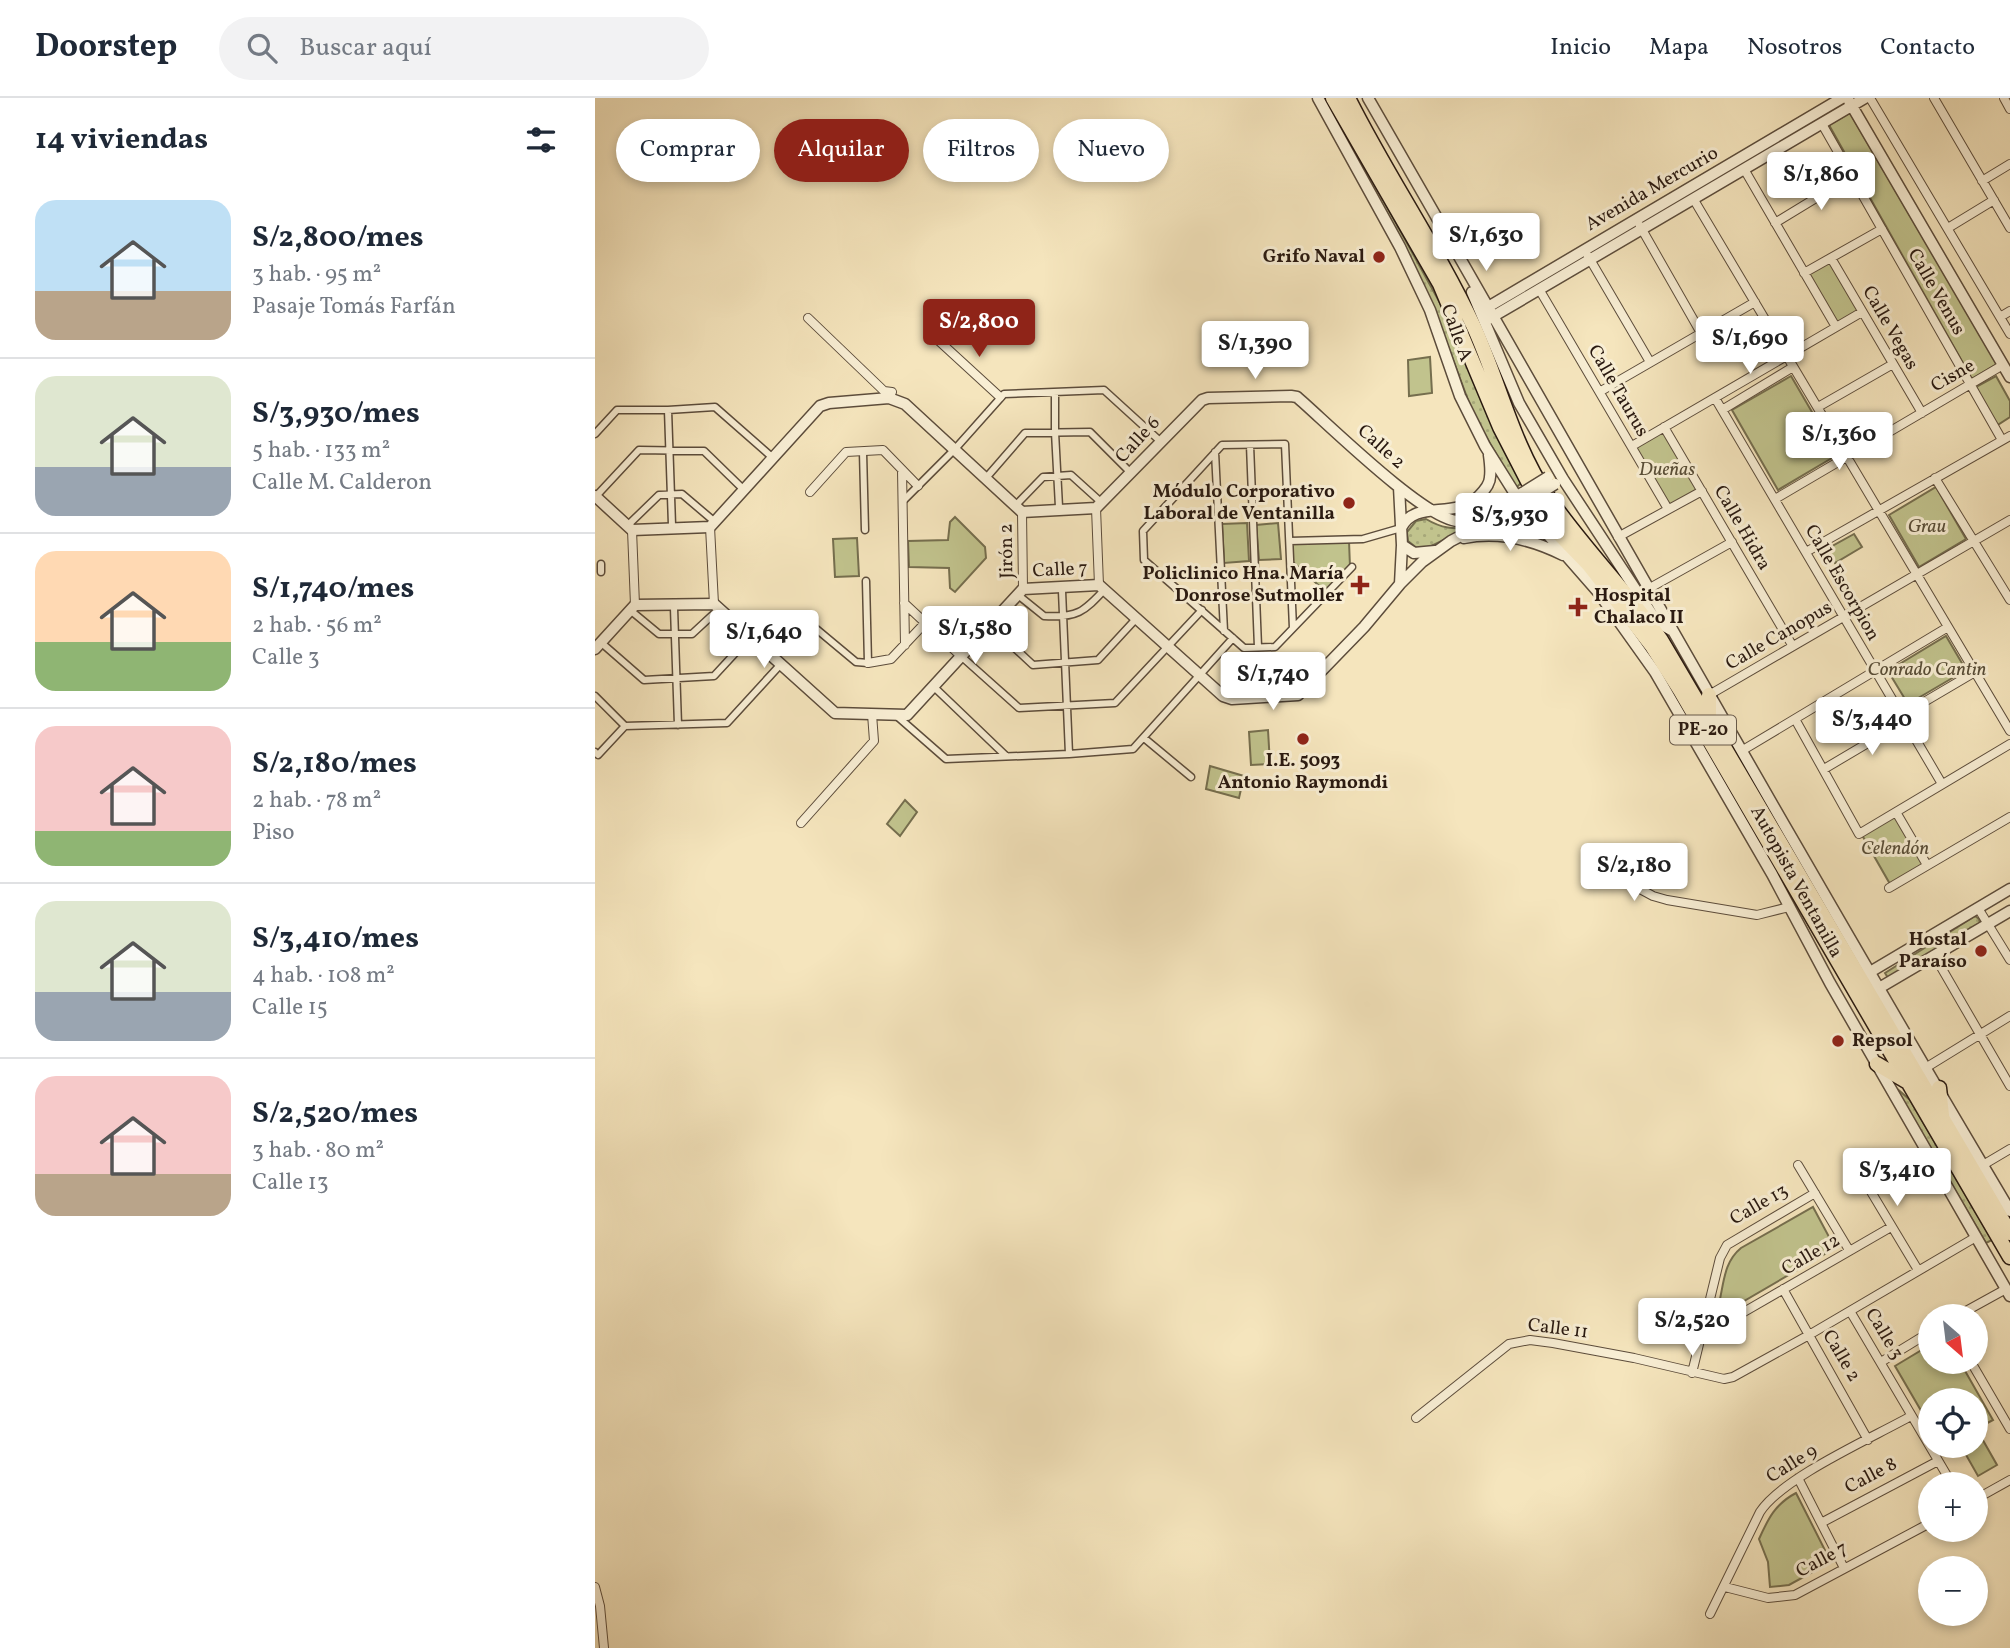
<!DOCTYPE html>
<html lang="es">
<head>
<meta charset="utf-8">
<style>
  body { margin:0; font-family:Vollkorn,serif; background:#f2f2f3; color:#1f2937; height:100vh; display:flex; flex-direction:column; font-size:26px; white-space:nowrap }
  * { box-sizing:border-box; margin:0 }
  p { font-size:23px; color:#747a83 }
  .icon { flex:none; width:38px; height:38px; fill:none; stroke:currentColor; stroke-width:2; stroke-linecap:round; stroke-linejoin:round }
  .map { position:relative; flex:1; overflow:hidden }
  .side { display:flex; flex-direction:column; background:#fff; width:595px }
  .side>* { flex:none }
  .top-card { position:absolute; left:21px; top:21px; width:665px; height:63px; display:flex; gap:14px }
  .needle { width:46px; rotate:152deg }
  .buttons { position:absolute; left:1323px; top:1206px; display:grid; gap:14px }
  .buttons a { display:grid; place-items:center; width:70px; height:70px; border-radius:50%; background:#fff; box-shadow:0 4px 10px #0003; font-size:35px }
  .price { position:absolute; translate:-50% -60px; padding:0 16px; border-radius:7px; background:#fff; color:#222; font-size:23px; line-height:46px; filter:drop-shadow(0 2px 4px #0008) }
  .price::after { content:''; position:absolute; left:50%; top:42px; width:21px; height:16px; margin-left:-10px; background:inherit; clip-path:polygon(0 0,100% 0,50% 100%) }
  .price.current { background:#8f2418; color:#fff }
  ul { padding:0; list-style:none }
  li { display:flex; align-items:center; gap:21px; height:175px; padding:0 35px }
  li+li { border-top:2px solid #e0e1e3 }
  li span { display:grid; place-items:center; flex:none; width:196px; height:140px; border-radius:21px; color:#555 }
  li>.icon { margin-inline-start:auto }
  span .icon { width:84px; height:84px; fill:#fffc; stroke-width:1 }
  li b { font-size:30px }
  h2 { display:flex; justify-content:space-between; align-items:center; height:84px; padding:0 35px; font-size:30px }
  .chip { padding:0 24px; border-radius:32px; background:#fff; box-shadow:0 4px 10px #0003; font-size:24px; line-height:63px }
  .chip.current { background:#8f2418; color:#fff }
  header { display:flex; align-items:center; gap:42px; box-sizing:border-box; height:98px; padding:0 35px; background:#fff; border-bottom:2px solid #e0e1e3 }
  header strong { font-size:33px }
  nav { display:flex; gap:38px; margin-inline-start:auto; font-size:24px }
  .search { width:490px; height:63px; background:#f2f2f3; display:flex; align-items:center; gap:18px; box-sizing:border-box; padding:0 24px; border-radius:38px; color:#747a83; font-size:26px }
  main { display:flex; flex:1; min-height:0 }
  .map>svg:first-child { display:block }
  .grass { fill:url(#grass-dots); stroke:#756e4e; stroke-width:2 }
  .green { fill:#c1c38d; stroke:#756e4e; stroke-width:2 }
  .lines { fill:none; stroke-linecap:round; stroke-linejoin:round }
  .pedestrian-casing { stroke:#5c4c3b; stroke-width:9 }
  .minor-casing { stroke:#5c4c3b; stroke-width:10 }
  .tertiary-casing { stroke:#5c4c3b; stroke-width:13 }
  .trunk-casing { stroke:#291910; stroke-width:17 }
  .pedestrian { stroke:#f8eed4; stroke-width:6 }
  .minor { stroke:#f8eed4; stroke-width:8 }
  .tertiary { stroke:#f8eed4; stroke-width:10 }
  .trunk { stroke:#f5e5bd; stroke-width:14 }
  .tertiary-bridge-casing { stroke:#5c4c3b; stroke-width:13; stroke-linecap:butt }
  .tertiary-bridge { stroke:#f8eed4; stroke-width:10 }
  .poi-dot { fill:#8f2418; stroke:#f8eed4; stroke-width:2.5 }
  .labels { text-anchor:middle; dominant-baseline:central; stroke-width:6; stroke-linejoin:round; paint-order:stroke }
  .shield { fill:#f8eed4; stroke:#67594b; stroke-width:2 }
  .shield-label { font-size:18px; font-weight:bold; fill:#291910 }
  .street-label { font-size:19px; fill:#291910; stroke:#f8eed4 }
  .poi-label { font-size:19px; font-weight:bold; fill:#291910; stroke:#f8eed4; text-anchor:end }
  .park-label { font-size:19px; font-style:italic; fill:#574c36; stroke:#f8eed4 }
</style>
</head>
<body>
<header>
<strong>Doorstep</strong>
<div class="search"><svg class="icon" aria-label="search" viewBox="0 0 24 24"><circle cx="10" cy="10" r="6"/><path d="M15 15l6 6"/></svg>Buscar aquí</div>
<nav><a>Inicio</a><a>Mapa</a><a>Nosotros</a><a>Contacto</a></nav>
</header>
<main>
<section class="side">
<h2>14 viviendas<svg class="icon" aria-label="filters" viewBox="0 0 24 24"><path d="M4 7h16M4 17h16"/><circle cx="9" cy="7" r="2"/><circle cx="15" cy="17" r="2"/></svg></h2>
<ul>
<li><span style="background:linear-gradient(#bfe0f5 65%,#b9a48a 0)"><svg class="icon" aria-label="home" viewBox="0 0 24 24"><path d="M3 11l9-7 9 7M6 9v11h12V9"/></svg></span><div><b>S/2,800/mes</b><p>3 hab. · 95 m²</p><p>Pasaje Tomás Farfán</p></div></li>
<li><span style="background:linear-gradient(#dfe7d0 65%,#9aa5b1 0)"><svg class="icon" aria-label="home" viewBox="0 0 24 24"><path d="M3 11l9-7 9 7M6 9v11h12V9"/></svg></span><div><b>S/3,930/mes</b><p>5 hab. · 133 m²</p><p>Calle M. Calderon</p></div></li>
<li><span style="background:linear-gradient(#ffd9b3 65%,#8fb573 0)"><svg class="icon" aria-label="home" viewBox="0 0 24 24"><path d="M3 11l9-7 9 7M6 9v11h12V9"/></svg></span><div><b>S/1,740/mes</b><p>2 hab. · 56 m²</p><p>Calle 3</p></div></li>
<li><span style="background:linear-gradient(#f6c9c9 75%,#8fb573 0)"><svg class="icon" aria-label="home" viewBox="0 0 24 24"><path d="M3 11l9-7 9 7M6 9v11h12V9"/></svg></span><div><b>S/2,180/mes</b><p>2 hab. · 78 m²</p><p>Piso</p></div></li>
<li><span style="background:linear-gradient(#dfe7d0 65%,#9aa5b1 0)"><svg class="icon" aria-label="home" viewBox="0 0 24 24"><path d="M3 11l9-7 9 7M6 9v11h12V9"/></svg></span><div><b>S/3,410/mes</b><p>4 hab. · 108 m²</p><p>Calle 15</p></div></li>
<li><span style="background:linear-gradient(#f6c9c9 70%,#b9a48a 0)"><svg class="icon" aria-label="home" viewBox="0 0 24 24"><path d="M3 11l9-7 9 7M6 9v11h12V9"/></svg></span><div><b>S/2,520/mes</b><p>3 hab. · 80 m²</p><p>Calle 13</p></div></li>
</ul>
</section>
<div class="map">
<svg width="1415" height="1550" viewBox="0 0 1415 1550">
  <defs>
    <pattern id="grass-dots" width="8" height="8" patternUnits="userSpaceOnUse" patternTransform="scale(1.75)"><rect width="8" height="8" fill="#c1c38d"/><path d="M2 2h.1M6 6h.1" fill="none" stroke="#a6a779" stroke-width="1.8" stroke-linecap="round"/></pattern>
  </defs>
  <rect width="100%" height="100%" fill="#f5e5bd"/>
  <filter id="stains"><feTurbulence type="fractalNoise" baseFrequency=".00286" numOctaves="4"/><feColorMatrix values="0 0 0 0 .2 0 0 0 0 .09 0 0 0 0 .02 0 0 0 .5 -.17"/></filter>
  <radialGradient id="worn" r=".72"><stop offset=".6" stop-color="#630" stop-opacity="0"/><stop offset="1" stop-color="#630" stop-opacity=".3"/></radialGradient>
  <path class="grass" d="M 727,0 L 732,0 L 845,205 L 926,385 L 921,390 L 879,318 L 838,208 Z
    M 926,415 L 949,441 L 928,435 L 899,431 L 898,429 Z
    M 831,421 C 846,430 859,432 876,429 L 830,451 L 823,451 L 813,443 L 812,434 L 821,423 Z
    M 1380,818 L 1384,821 L 1385,825 L 1293,880 L 1290,875 Z
    M 1300,989 L 1315,1002 L 1397,1142 L 1391,1145 Z"/>
  <path class="green" d="M 1255,15 L 1402,266 L 1377,281 L 1234,27 Z
    M 1236,162 L 1265,214 L 1241,227 L 1212,175 Z
    M 835,259 L 837,295 L 814,298 L 813,262 Z
    M 1196,278 L 1242,357 L 1183,392 L 1137,312 Z
    M 1401,278 L 1415,303 L 1415,319 L 1401,328 L 1379,290 Z
    M 1071,331 L 1106,391 L 1072,410 L 1037,348 Z
    M 1341,389 L 1371,441 L 1324,469 L 1294,417 Z
    M 360,419 L 390,449 L 391,460 L 360,494 L 355,490 L 354,470 L 314,469 L 313,443 L 353,442 L 355,424 Z
    M 652,425 L 654,463 L 629,465 L 627,426 Z
    M 683,425 L 686,461 L 664,462 L 661,427 Z
    M 1259,436 L 1267,449 L 1240,465 L 1232,451 Z
    M 262,440 L 264,478 L 240,479 L 238,441 Z
    M 754,443 L 755,469 L 731,494 L 698,464 L 697,444 Z
    M 1351,538 L 1371,572 L 1313,606 L 1293,573 Z
    M 673,632 L 675,666 L 656,667 L 654,634 Z
    M 615,668 L 649,678 L 644,700 L 611,691 Z
    M 310,702 L 322,714 L 305,738 L 292,726 Z
    M 1304,716 L 1332,764 L 1295,786 L 1267,737 Z
    M 1218,1109 L 1240,1150 L 1137,1210 L 1130,1210 L 1125,1201 C 1129,1182 1130,1163 1146,1150 Z
    M 1335,1247 L 1335,1264 L 1365,1264 L 1398,1322 L 1381,1331 L 1381,1302 L 1335,1302 L 1335,1328 L 1300,1268 Z
    M 1385,1337 L 1402,1367 L 1383,1378 L 1366,1348 L 1381,1348 L 1381,1339 Z
    M 1201,1395 L 1236,1464 L 1194,1487 L 1175,1489 L 1173,1464 L 1164,1441 C 1173,1421 1180,1406 1201,1395 Z"/>
  <g class="lines">
    <g class="pedestrian-casing">
      <path id="pedestrian" d="M 460,295 L 460,334 L 464,409
        M 73,312 L 77,427
        M 0,336 L 22,312 L 73,312 L 120,309 L 178,360
        M 655,347 L 663,549
        M 268,354 L 270,432
        M 620,354 L 629,533
        M 391,380 L 430,335 L 495,334 L 536,375
        M 4,395 L 44,352 L 109,353 L 148,391
        M 308,403 L 360,351 L 409,296 L 509,292 L 565,343
        M 421,407 L 448,379 L 476,377 L 507,405
        M 32,428 L 64,397 L 87,396 L 120,424
        M 695,443 L 768,441 L 806,430
        M 6,466 L 6,474
        M 467,493 L 474,656
        M 423,497 L 449,518 C 482,520 489,514 510,491
        M 79,510 L 83,627
        M 35,512 L 64,536 L 97,536 L 124,511
        M 395,527 L 438,567 L 503,562 L 539,523 L 539,519
        M 219,529 L 261,564 L 273,565 L 271,483
        M 698,530 L 690,346 L 627,347 L 548,433 L 549,462 L 649,550 L 680,549 L 757,469
        M 10,548 L 49,582 L 119,578 L 155,539
        M 367,559 L 424,610 L 520,605 L 607,512
        M 339,589 L 410,657
        M 0,598 L 30,628 L 132,625 L 186,566
        M 303,619 L 351,661 L 474,656 L 538,651 L 638,540
        M 549,640 L 596,679
        M 0,654 L 3,657 L 30,628"/>
    </g>
    <g class="minor-casing">
      <path id="minor" d="M 1275,0 L 1415,236
        M 1339,0 L 1415,130
        M 1409,0 L 1415,11
        M 1227,26 L 1407,342
        M 1149,71 L 1241,229
        M 1387,83 L 1415,66
        M 1099,102 L 1415,633
        M 1180,125 L 1257,78
        M 1045,128 L 1106,235
        M 1353,130 L 1399,102
        M 993,158 L 1055,264
        M 1236,160 L 1327,315
        M 1209,175 L 1287,131
        M 944,191 L 1073,411
        M 1405,219 L 1415,213
        M 213,220 L 289,293 L 297,294 L 294,300
        M 344,243 L 405,299
        M 1006,293 L 1160,204
        M 1120,300 L 1347,686
        M 1223,309 L 1298,266
        M 1127,312 L 1198,269
        M 1069,329 L 1197,547
        M 1037,348 L 1267,214
        M 307,372 L 310,547
        M 1340,380 L 1415,502
        M 215,394 L 251,354 L 288,352 L 323,388
        M 1180,401 L 1408,267
        M 501,410 L 504,487
        M 427,414 L 428,491
        M 115,429 L 119,506
        M 37,432 L 40,507
        M 1023,439 L 1107,393
        M 1211,454 L 1415,338
        M 1053,491 L 1137,444
        M 309,505 L 367,559
        M 273,565 L 296,561 L 330,525
        M 1114,597 L 1415,422
        M 1307,617 L 1380,574
        M 1200,621 L 1264,736 L 1415,646
        M 1148,652 L 1353,529
        M 1229,671 L 1310,623
        M 1301,714 L 1332,767
        M 206,725 L 279,643 L 277,616
        M 1019,777 L 1058,798 L 1072,802 L 1162,817 L 1194,809
        M 1294,790 L 1415,719
        M 1383,810 L 1415,862
        M 1339,857 L 1415,988
        M 1332,969 L 1415,918
        M 1257,1062 L 1323,1172
        M 1203,1067 L 1254,1152
        M 1388,1067 L 1415,1051
        M 1188,1191 L 1273,1342
        M 1255,1213 L 1357,1386
        M 1111,1216 L 1128,1219 L 1142,1218 L 1296,1129
        M 1362,1218 L 1411,1191
        M 1286,1264 L 1335,1234
        M 1376,1264 L 1415,1331
        M 1097,1275 L 1125,1160 L 1132,1147 L 1220,1095
        M 821,1320 L 914,1246 L 935,1242 L 958,1245 L 1039,1260 L 1129,1281 L 1138,1279 L 1214,1237 L 1381,1139
        M 1203,1380 L 1249,1470
        M 1381,1401 L 1415,1382
        M 1226,1425 L 1343,1363
        M 0,1489 L 5,1508 L 9,1550
        M 1130,1489 L 1173,1500 L 1200,1497 L 1335,1425
        M 1115,1516 L 1165,1414 C 1188,1379 1277,1340 1316,1318"/>
    </g>
    <g class="tertiary-casing">
      <path id="tertiary" d="M 723,0 L 805,149 L 835,212 L 865,298 L 890,348 L 927,407 L 1003,494 L 1060,574 L 1177,776 L 1235,885 L 1415,1198
        M 773,0 C 987,371 1196,745 1415,1113
        M 1254,3 L 1415,279
        M 877,194 L 924,305 L 968,381 L 1062,524 L 1076,532
        M 888,212 L 1247,0
        M 892,222 L 1270,0
        M 804,389 L 807,447 L 805,486
        M 0,398 L 37,432 L 115,429 L 225,308 L 234,305 L 294,300 L 310,306 L 427,414 L 501,410 L 607,302 L 613,300 L 696,298 L 702,299 C 732,325 830,422 863,423 C 884,424 909,406 927,395
        M 806,430 C 821,400 859,423 884,398 C 889,393 895,386 895,379 C 896,372 895,364 894,357
        M 869,440 C 904,433 936,441 968,457
        M 807,447 L 819,455 L 840,453
        M 0,551 L 40,507 L 119,506 L 240,615 L 312,617 L 428,491 L 504,487 L 628,598 L 637,601 L 703,597 L 769,529 L 805,486 L 827,464 L 856,443 L 931,404
        M 1270,877 L 1415,791
        M 1279,893 L 1415,813"/>
    </g>
    <g class="trunk-casing">
      <path id="trunk" d="M 738,0 L 845,186 L 905,329 L 938,393 L 965,437 L 994,467 L 1057,548 L 1085,592 L 1415,1159
        M 753,0 C 792,78 842,150 879,229 C 904,284 918,348 953,399 C 987,449 1031,492 1066,542 L 1415,1135
        M 1114,621 L 1114,597
        M 1282,966 L 1311,983
        M 1344,990 L 1347,1017"/>
    </g>
    <use href="#pedestrian" class="pedestrian"/>
    <use href="#minor" class="minor"/>
    <use href="#tertiary" class="tertiary"/>
    <use href="#trunk" class="trunk"/>
    <g class="tertiary-bridge-casing">
      <path id="tertiary-bridge" d="M 929,394 L 953,379
        M 935,402 L 960,386"/>
    </g>
    <use href="#tertiary-bridge" class="tertiary-bridge"/>
  </g>
  <g class="poi-dot">
    <circle cx="784" cy="159" r="7"/>
    <circle cx="754" cy="405" r="7"/>
    <path d="M761.5 476.5h7v7h7v7h-7v7h-7v-7h-7v-7h7z"/>
    <path d="M979.5 498.5h7v7h7v7h-7v7h-7v-7h-7v-7h7z"/>
    <circle cx="708" cy="641" r="7"/>
    <circle cx="1386" cy="853" r="7"/>
    <circle cx="1243" cy="943" r="7"/>
  </g>
  <g class="labels">
    <rect class="shield" x="1075" y="617.5" width="66" height="29" rx="5"/>
    <g class="shield-label">
      <text x="1108" y="632">PE-20</text>
    </g>
    <g class="street-label">
      <text transform="translate(1057 91) rotate(-30)">Avenida Mercurio</text>
      <text transform="translate(1341 194) rotate(60)">Calle Venus</text>
      <text transform="translate(1295 230) rotate(60)">Calle Vegas</text>
      <text transform="translate(861 235) rotate(70)">Calle A</text>
      <text transform="translate(1358 278) rotate(-30)">Cisne</text>
      <text transform="translate(1023 293) rotate(60)">Calle Taurus</text>
      <text transform="translate(543 342) rotate(-47)">Calle 6</text>
      <text transform="translate(786 349) rotate(42)">Calle 2</text>
      <text transform="translate(1147 430) rotate(60)">Calle Hidra</text>
      <text transform="translate(412 453) rotate(-91)">Jirón 2</text>
      <text transform="translate(465 472) rotate(-3)">Calle 7</text>
      <text transform="translate(1247 485) rotate(60)">Calle Escorpion</text>
      <text transform="translate(1184 538) rotate(-30)">Calle Canopus</text>
      <text transform="translate(1201 784) rotate(61)">Autopista Ventanilla</text>
      <text transform="translate(1164 1107) rotate(-30)">Calle 13</text>
      <text transform="translate(1216 1157) rotate(-30)">Calle 12</text>
      <text transform="translate(963 1231) rotate(7)">Calle 11</text>
      <text transform="translate(1289 1236) rotate(59)">Calle 3</text>
      <text transform="translate(1246 1258) rotate(60)">Calle 2</text>
      <text transform="translate(1197 1366) rotate(-32)">Calle 9</text>
      <text transform="translate(1276 1378) rotate(-28)">Calle 8</text>
      <text transform="translate(1227 1462) rotate(-28)">Calle 7</text>
    </g>
    <g class="poi-label">
      <text x="770" y="159">Grifo Naval</text>
      <text x="740" y="394">Módulo Corporativo<tspan x="740" dy="22">Laboral de Ventanilla</tspan></text>
      <text x="749" y="476">Policlinico Hna. María<tspan x="749" dy="22">Donrose Sutmoller</tspan></text>
      <text x="999" y="498" text-anchor="start">Hospital<tspan x="999" dy="22">Chalaco II</tspan></text>
      <text x="708" y="663" text-anchor="middle">I.E. 5093<tspan x="708" dy="22">Antonio Raymondi</tspan></text>
      <text x="1372" y="842">Hostal<tspan x="1372" dy="22">Paraíso</tspan></text>
      <text x="1257" y="943" text-anchor="start">Repsol</text>
    </g>
    <g class="park-label">
      <text x="1072" y="372">Dueñas</text>
      <text x="1332" y="429">Grau</text>
      <text x="1332" y="572">Conrado Cantin</text>
      <text x="1300" y="751">Celendón</text>
    </g>
  </g>
  <rect width="100%" height="100%" filter="url(#stains)"/>
  <rect width="100%" height="100%" fill="url(#worn)"/>
</svg>
<div class="buttons">
<a><svg class="needle" viewBox="-14 -14 28 28"><path d="M0-13l5 13h-10z" fill="#e53935"/><path d="M0 13l5-13h-10z" fill="#747a83"/></svg></a>
<a><svg class="icon" aria-label="locate" viewBox="0 0 24 24"><circle cx="12" cy="12" r="6"/><path d="M12 2v4M12 18v4M2 12h4M18 12h4"/></svg></a>
<a>+</a>
<a>−</a>
</div>
<b class="price" style="left:1226px;top:114px">S/1,860</b>
<b class="price" style="left:891px;top:175px">S/1,630</b>
<b class="price current" style="left:384px;top:261px">S/2,800</b>
<b class="price" style="left:1155px;top:278px">S/1,690</b>
<b class="price" style="left:660px;top:283px">S/1,390</b>
<b class="price" style="left:1244px;top:374px">S/1,360</b>
<b class="price" style="left:915px;top:455px">S/3,930</b>
<b class="price" style="left:380px;top:568px">S/1,580</b>
<b class="price" style="left:169px;top:572px">S/1,640</b>
<b class="price" style="left:678px;top:614px">S/1,740</b>
<b class="price" style="left:1277px;top:659px">S/3,440</b>
<b class="price" style="left:1039px;top:805px">S/2,180</b>
<b class="price" style="left:1302px;top:1110px">S/3,410</b>
<b class="price" style="left:1097px;top:1260px">S/2,520</b>
<div class="top-card">
<a class="chip">Comprar</a>
<a class="chip current">Alquilar</a>
<a class="chip">Filtros</a>
<a class="chip">Nuevo</a>
</div>
</div>
</main>
</body>
</html>
